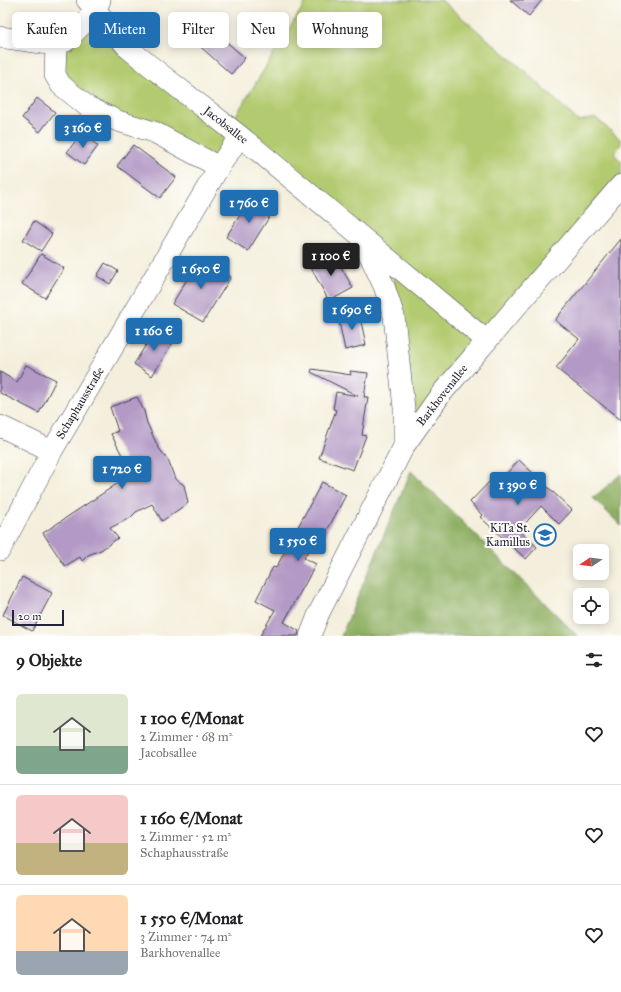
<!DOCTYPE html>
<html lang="de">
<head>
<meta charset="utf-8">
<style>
  body { margin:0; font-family:"IM FELL Great Primer",serif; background:#f6f6f6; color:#202124; height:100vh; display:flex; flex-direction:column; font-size:15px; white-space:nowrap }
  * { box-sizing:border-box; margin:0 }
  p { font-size:13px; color:#757577 }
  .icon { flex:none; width:22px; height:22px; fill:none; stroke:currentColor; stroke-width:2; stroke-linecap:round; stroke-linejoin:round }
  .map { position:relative; height:636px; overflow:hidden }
  .panel { display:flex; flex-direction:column; background:#fff; flex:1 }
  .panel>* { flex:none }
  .banner { position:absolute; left:12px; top:12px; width:400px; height:36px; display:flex; gap:8px }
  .needle { width:26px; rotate:257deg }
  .controls { position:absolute; left:573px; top:544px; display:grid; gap:8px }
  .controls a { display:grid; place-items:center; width:36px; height:36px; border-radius:6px; background:#fff; box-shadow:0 2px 10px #0003; font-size:20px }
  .scale { position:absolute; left:12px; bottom:10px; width:52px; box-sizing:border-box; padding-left:4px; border:2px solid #22223b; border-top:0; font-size:11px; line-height:14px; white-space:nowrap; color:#22223b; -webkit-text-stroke:3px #fdfcf7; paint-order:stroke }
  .price { position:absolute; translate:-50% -34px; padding:0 9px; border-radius:4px; background:#1f6fb2; color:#fff; font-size:13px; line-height:26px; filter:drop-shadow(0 1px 2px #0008) }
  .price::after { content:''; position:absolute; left:50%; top:24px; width:12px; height:9px; margin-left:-6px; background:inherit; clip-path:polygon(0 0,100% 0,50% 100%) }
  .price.current { background:#222; color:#fff }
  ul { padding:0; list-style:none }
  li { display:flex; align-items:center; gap:12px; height:100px; padding:0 16px }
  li+li { border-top:1px solid #e0e0e0 }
  li span { display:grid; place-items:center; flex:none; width:112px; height:80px; border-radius:6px; color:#555 }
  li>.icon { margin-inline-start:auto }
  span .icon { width:48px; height:48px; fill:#fffc; stroke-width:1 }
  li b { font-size:17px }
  h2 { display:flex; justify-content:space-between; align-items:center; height:48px; padding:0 16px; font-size:17px }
  .pill { padding:0 14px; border-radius:6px; background:#fff; box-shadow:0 2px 10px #0003; font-size:14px; line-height:36px }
  .pill.current { background:#1f6fb2; color:#fff }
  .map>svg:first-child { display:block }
  .green { fill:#b3cb70; stroke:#6a7656 }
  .forest { fill:#8eaf62; stroke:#58684e }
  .building { fill:#b39ac6 }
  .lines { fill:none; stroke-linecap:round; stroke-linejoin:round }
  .minor-casing { stroke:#424153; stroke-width:22 }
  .minor { stroke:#fff; stroke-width:21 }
  .labels { text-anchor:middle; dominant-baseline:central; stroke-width:4; stroke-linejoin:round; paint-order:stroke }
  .street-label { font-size:12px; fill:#22223b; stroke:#fdfcf7 }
  .poi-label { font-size:12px; fill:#22223b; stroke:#fdfcf7; text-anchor:end }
</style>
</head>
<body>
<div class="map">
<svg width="621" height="636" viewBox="0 0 621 636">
  <rect width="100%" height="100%" fill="#fdfcf7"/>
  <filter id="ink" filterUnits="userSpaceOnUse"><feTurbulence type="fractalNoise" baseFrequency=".025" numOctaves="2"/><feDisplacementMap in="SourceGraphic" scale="8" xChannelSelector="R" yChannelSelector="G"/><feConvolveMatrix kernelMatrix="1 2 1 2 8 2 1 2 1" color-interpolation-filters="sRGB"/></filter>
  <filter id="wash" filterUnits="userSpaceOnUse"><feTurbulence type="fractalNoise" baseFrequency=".012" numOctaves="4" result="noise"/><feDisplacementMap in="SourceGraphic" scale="16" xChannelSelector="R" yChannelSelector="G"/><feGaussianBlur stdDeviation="0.9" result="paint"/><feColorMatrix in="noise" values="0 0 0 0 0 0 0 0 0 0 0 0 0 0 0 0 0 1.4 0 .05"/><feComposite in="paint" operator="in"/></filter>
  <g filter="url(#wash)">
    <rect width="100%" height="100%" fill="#f4efdc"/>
    <path class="green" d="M 307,0 L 441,0 L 524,70 L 578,121 L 596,118 L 621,140 L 621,144 L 614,154 L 621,161 L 621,184 L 415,423 L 407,350 L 393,277 L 383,252 L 246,127 L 219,164 L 118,119 L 59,76 L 62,50 L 99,17 L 233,120 Z"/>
    <path class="forest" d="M 411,471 L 578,636 L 341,636 Z
      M 621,474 L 621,526 L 593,498 Z"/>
    <g id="blocks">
      <path class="building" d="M 510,0 L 542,0 L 529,16 Z
        M 199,18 L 245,58 L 231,74 L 185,33 Z
        M 37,98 L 55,112 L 40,132 L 22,118 Z
        M 82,133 L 98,146 L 84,165 L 67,152 Z
        M 133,145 L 176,177 L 160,198 L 117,166 Z
        M 251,198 L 273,211 L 248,251 L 226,237 Z
        M 34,221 L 52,234 L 41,251 L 23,240 Z
        M 621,239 L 621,420 L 556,368 L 579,339 L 555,320 Z
        M 333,253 L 353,288 L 329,301 L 310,266 Z
        M 41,254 L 64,268 L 45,298 L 22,284 Z
        M 200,258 L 231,277 L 203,322 L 172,304 Z
        M 105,263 L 118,271 L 110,284 L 97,276 Z
        M 359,312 L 366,345 L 345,350 L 338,317 Z
        M 157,327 L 175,339 L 152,376 L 134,364 Z
        M 26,365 L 56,380 L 39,413 L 0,393 L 0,372 L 17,382 Z
        M 312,369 L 351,375 L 350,371 L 368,373 L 364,397 L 368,397 L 362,435 L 366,436 L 353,470 L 319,458 L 336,410 L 333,409 L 336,392 L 358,396 L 311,372 Z
        M 137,397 L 144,411 L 147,423 L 158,447 L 168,460 L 175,479 L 184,485 L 188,503 L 162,521 L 152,504 L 136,512 L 130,518 L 110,528 L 118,538 L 101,550 L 88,555 L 82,561 L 80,557 L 65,566 L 43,533 L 132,474 L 111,434 L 118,431 L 110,407 Z
        M 519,460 L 572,510 L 559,524 L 541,506 L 519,530 L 537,547 L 526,559 L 480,517 L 482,515 L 470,502 L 490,481 L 495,486 Z
        M 322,482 L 346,495 L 323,538 L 317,535 L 304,558 L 316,564 L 284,622 L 299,631 L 298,636 L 260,636 L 275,610 L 256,600 L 273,567 L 276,568 Z
        M 22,577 L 52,593 L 32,631 L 3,615 Z"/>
    </g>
  </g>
  <g filter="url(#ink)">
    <use href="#blocks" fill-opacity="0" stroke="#424153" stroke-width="1"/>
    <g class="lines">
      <g class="minor-casing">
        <path id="minor" d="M 87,0 L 128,48 L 149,65 L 240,136 L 487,341
          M 0,37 L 56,45 L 66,41 L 96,11 L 100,0
          M 56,45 L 55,75 L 61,85 L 88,107 L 118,121 L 154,132 L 219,167
          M 363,241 L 384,286 L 394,316 L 404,408 L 404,446
          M 0,426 L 52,451
          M 0,550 L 52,451 L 219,167 L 240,136
          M 310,636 L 319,613 L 404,446 L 441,394 L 621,185"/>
      </g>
      <use href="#minor" class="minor"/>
    </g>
  </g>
  <defs>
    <g id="school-ring" transform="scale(1.15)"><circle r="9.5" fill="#fdfcf7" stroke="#1f6fb2" stroke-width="1.5"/><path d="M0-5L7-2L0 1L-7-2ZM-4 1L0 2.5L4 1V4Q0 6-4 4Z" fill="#1f6fb2"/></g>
  </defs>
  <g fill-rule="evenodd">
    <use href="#school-ring" x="545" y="535"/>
  </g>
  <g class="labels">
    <g class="street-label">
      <text transform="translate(226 125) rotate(38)">Jacobsallee</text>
      <text transform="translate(442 395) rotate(-52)">Barkhovenallee</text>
      <text transform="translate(80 403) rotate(-59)">Schaphausstraße</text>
    </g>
    <g class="poi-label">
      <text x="530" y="528">KiTa St.<tspan x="530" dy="14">Kamillus</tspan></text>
    </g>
  </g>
</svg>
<div class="controls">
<a><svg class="needle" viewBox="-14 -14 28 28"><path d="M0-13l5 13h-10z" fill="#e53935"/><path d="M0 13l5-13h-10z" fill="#757577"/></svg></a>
<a><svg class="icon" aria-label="locate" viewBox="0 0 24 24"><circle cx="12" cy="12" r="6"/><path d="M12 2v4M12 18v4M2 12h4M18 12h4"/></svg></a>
</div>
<div class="scale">20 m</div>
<b class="price" style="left:83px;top:149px">3 160 €</b>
<b class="price" style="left:249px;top:224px">1 760 €</b>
<b class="price current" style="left:331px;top:277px">1 100 €</b>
<b class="price" style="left:201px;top:290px">1 650 €</b>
<b class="price" style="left:352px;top:331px">1 690 €</b>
<b class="price" style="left:154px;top:352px">1 160 €</b>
<b class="price" style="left:122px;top:490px">1 720 €</b>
<b class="price" style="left:518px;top:506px">1 390 €</b>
<b class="price" style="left:298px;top:562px">1 550 €</b>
<div class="banner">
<a class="pill">Kaufen</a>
<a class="pill current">Mieten</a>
<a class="pill">Filter</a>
<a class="pill">Neu</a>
<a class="pill">Wohnung</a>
</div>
</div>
<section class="panel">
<h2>9 Objekte<svg class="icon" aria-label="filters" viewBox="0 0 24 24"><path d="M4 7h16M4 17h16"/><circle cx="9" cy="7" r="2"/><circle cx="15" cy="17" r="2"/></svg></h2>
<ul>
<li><span style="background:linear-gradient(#dfe7d0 65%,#7fa58c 0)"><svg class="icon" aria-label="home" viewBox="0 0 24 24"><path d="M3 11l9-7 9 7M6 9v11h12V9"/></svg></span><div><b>1 100 €/Monat</b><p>2 Zimmer · 68 m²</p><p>Jacobsallee</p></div><svg class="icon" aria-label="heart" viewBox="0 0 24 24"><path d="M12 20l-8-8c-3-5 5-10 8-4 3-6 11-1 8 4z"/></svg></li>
<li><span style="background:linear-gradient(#f6c9c9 60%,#c2b280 0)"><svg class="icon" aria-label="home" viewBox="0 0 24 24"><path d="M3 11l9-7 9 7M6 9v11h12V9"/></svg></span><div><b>1 160 €/Monat</b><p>2 Zimmer · 52 m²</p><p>Schaphausstraße</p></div><svg class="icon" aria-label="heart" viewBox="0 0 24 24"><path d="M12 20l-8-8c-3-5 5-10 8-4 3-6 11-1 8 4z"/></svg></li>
<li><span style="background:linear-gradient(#ffd9b3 70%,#9aa5b1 0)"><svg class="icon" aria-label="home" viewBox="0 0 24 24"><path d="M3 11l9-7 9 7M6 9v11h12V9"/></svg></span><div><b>1 550 €/Monat</b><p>3 Zimmer · 74 m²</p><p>Barkhovenallee</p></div><svg class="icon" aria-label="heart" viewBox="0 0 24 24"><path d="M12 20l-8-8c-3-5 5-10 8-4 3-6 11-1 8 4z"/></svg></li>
</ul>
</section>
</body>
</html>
